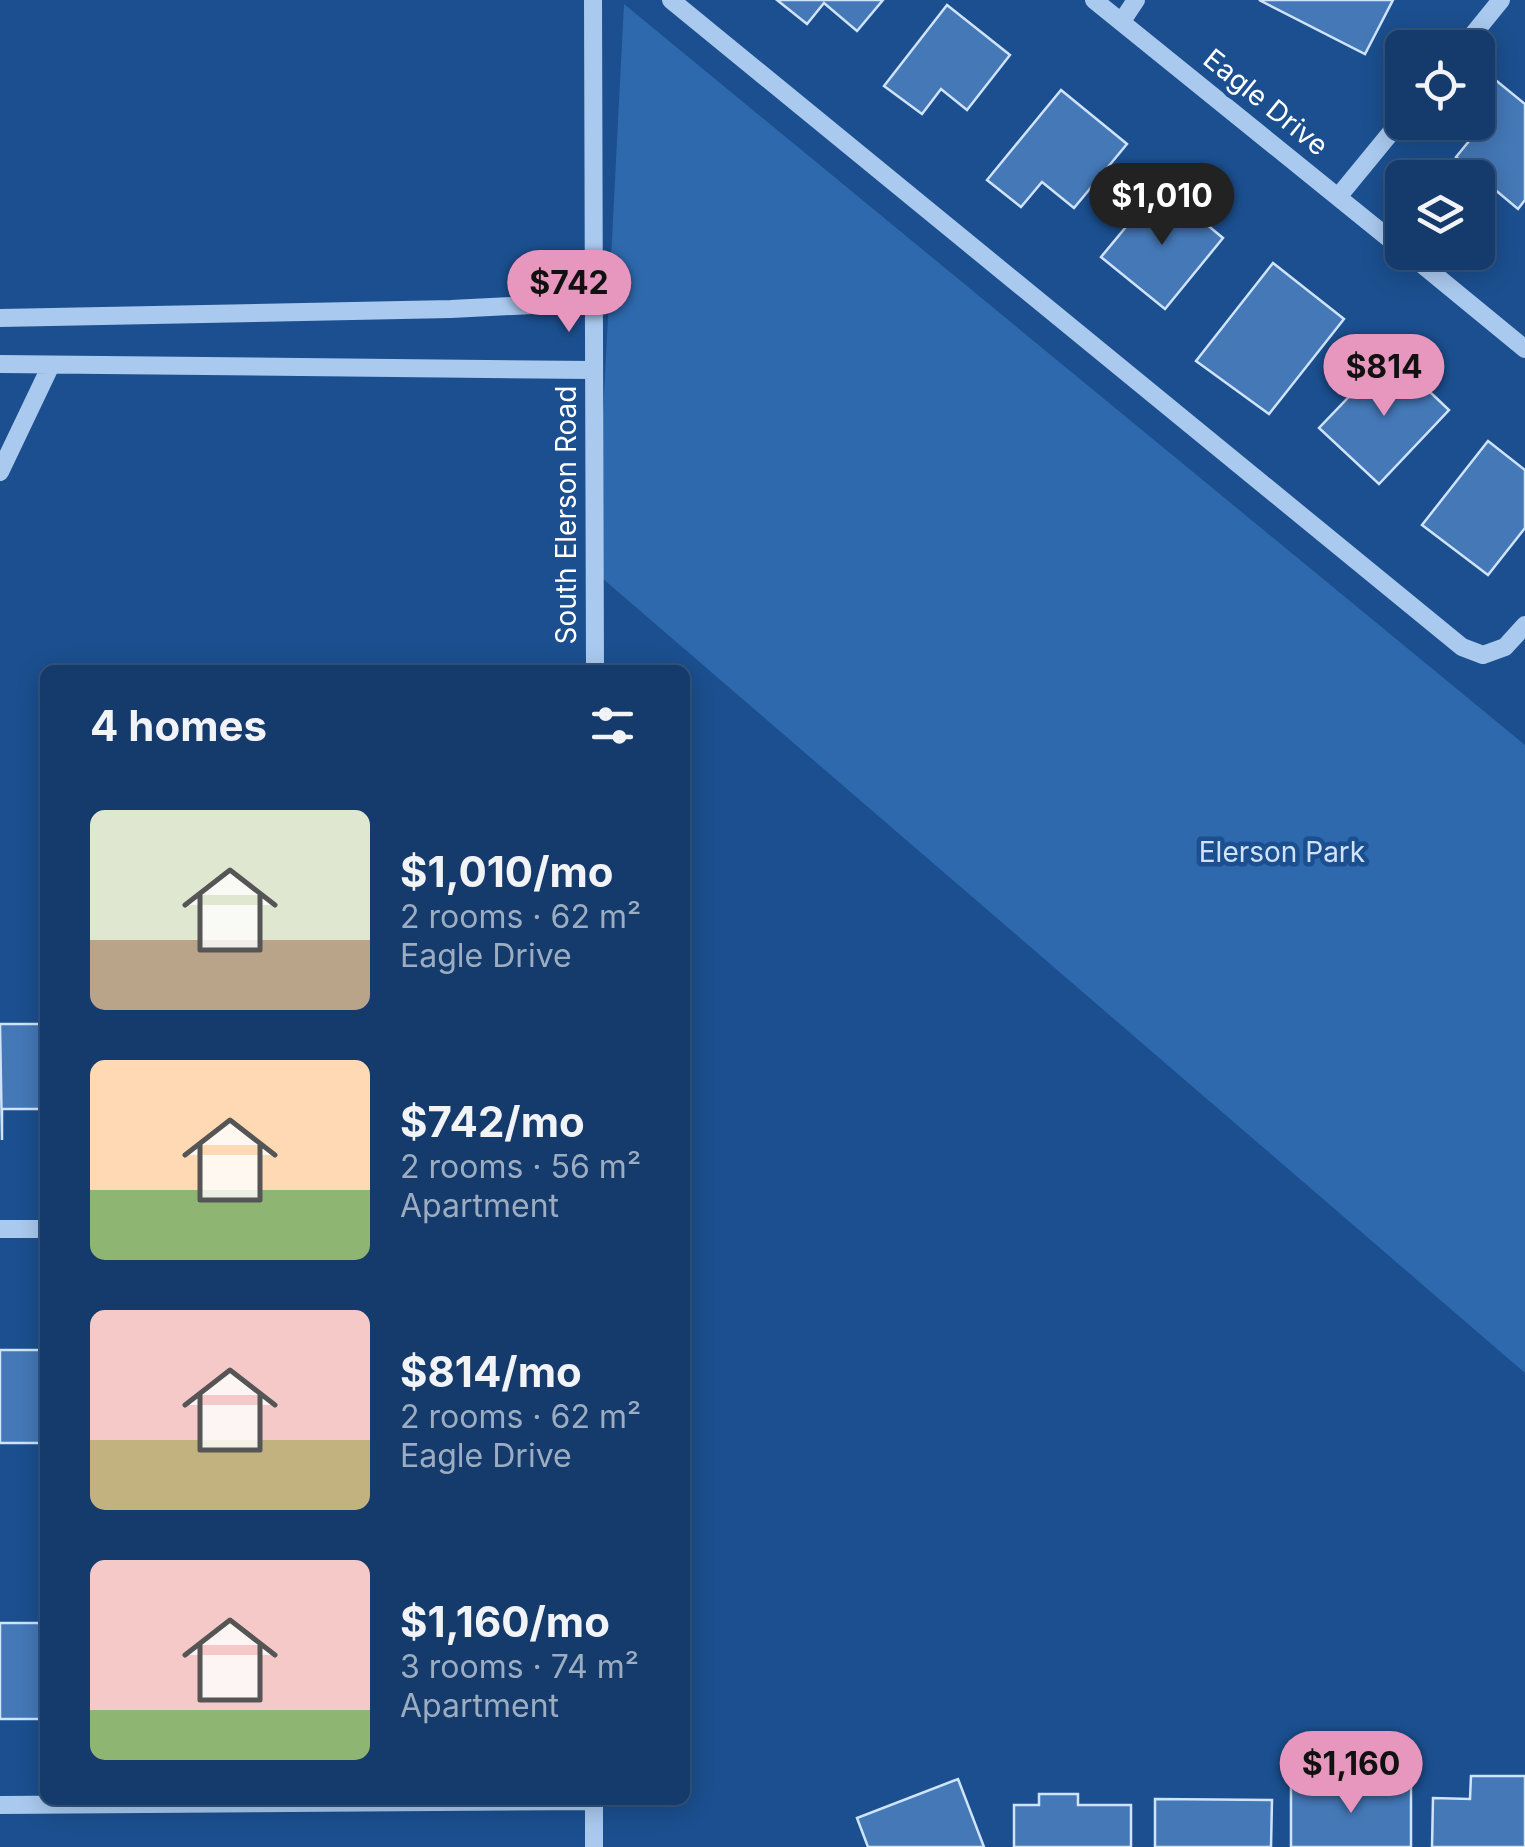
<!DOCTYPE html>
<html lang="en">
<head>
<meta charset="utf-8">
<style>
  body { margin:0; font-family:Inter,sans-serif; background:#214673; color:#f1f3f6; height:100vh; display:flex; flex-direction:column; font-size:38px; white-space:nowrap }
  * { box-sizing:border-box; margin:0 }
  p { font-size:32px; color:#9dadc1 }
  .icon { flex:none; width:55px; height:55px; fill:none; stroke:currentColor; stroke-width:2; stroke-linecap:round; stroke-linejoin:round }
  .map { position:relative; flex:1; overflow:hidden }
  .side { position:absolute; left:40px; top:665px; width:650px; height:1140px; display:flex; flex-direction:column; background:#143b6b; border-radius:15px; box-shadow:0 5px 25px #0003,0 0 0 2px #33557e }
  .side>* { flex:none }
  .tools { position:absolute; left:1385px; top:30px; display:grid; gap:20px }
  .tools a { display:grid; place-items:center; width:110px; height:110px; border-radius:15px; background:#143b6b; box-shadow:0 5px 25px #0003,0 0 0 2px #33557e; font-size:50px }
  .price { position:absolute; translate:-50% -85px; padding:0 22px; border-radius:35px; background:#e797bd; color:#111; font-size:32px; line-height:65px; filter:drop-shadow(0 2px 5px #0008) }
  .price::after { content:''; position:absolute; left:50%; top:60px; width:30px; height:22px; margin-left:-15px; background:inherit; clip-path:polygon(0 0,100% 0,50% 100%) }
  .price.selected { background:#222; color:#fff }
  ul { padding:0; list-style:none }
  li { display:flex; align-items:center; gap:30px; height:250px; padding:0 50px }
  li span { display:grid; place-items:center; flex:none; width:280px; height:200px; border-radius:15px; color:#555 }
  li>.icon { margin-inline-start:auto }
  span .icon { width:120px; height:120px; fill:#fffc; stroke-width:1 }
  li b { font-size:42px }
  h2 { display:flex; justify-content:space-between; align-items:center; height:120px; padding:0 50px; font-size:42px }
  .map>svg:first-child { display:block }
  .green { fill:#2e69ad }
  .building { fill:#4478b7; stroke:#cfe3fa; stroke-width:2.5 }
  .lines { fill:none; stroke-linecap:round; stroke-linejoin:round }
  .minor { stroke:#a9c9ee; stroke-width:18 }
  .labels { text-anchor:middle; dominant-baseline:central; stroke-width:9; stroke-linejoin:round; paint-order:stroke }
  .street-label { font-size:28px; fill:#fff; stroke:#1b4f8f }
  .park-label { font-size:28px; fill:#cfe3fa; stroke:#1b4f8f }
</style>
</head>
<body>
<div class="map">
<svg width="1525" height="1847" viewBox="0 0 1525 1847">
  <rect width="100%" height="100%" fill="#1b4f8f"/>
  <path class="green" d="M 624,4 L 1525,745 L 1525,1373 L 595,572 Z"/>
  <path class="building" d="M 777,0 L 883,0 L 857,31 L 824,3 L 807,24 Z
    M 1259,0 L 1393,0 L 1365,54 Z
    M 947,5 L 1010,55 L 967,110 L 941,89 L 922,114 L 884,86 Z
    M 1482,69 L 1525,104 L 1525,200 L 1518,209 L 1456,157 L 1483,124 L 1478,119 L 1478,74 Z
    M 1061,90 L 1127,144 L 1074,208 L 1042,182 L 1021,207 L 987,180 Z
    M 1160,186 L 1223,238 L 1165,309 L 1101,257 Z
    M 1273,263 L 1344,319 L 1269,414 L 1196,361 Z
    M 1390,354 L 1449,410 L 1379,484 L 1319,428 Z
    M 1488,441 L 1525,470 L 1525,528 L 1488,575 L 1422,525 Z
    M 0,1024 L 45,1024 L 45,1109 L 2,1109 L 2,1140 Z
    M 45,1314 L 45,1443 L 0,1443 L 0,1350 L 45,1350 Z
    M 0,1623 L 45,1623 L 45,1719 L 0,1719 Z
    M 1471,1776 L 1525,1776 L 1525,1847 L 1432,1847 L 1433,1798 L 1470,1799 Z
    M 958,1779 L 984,1847 L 868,1847 L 857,1818 Z
    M 1291,1785 L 1411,1785 L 1411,1847 L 1291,1847 Z
    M 1039,1794 L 1078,1794 L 1078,1805 L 1131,1805 L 1131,1847 L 1014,1847 L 1014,1805 L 1039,1805 Z
    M 1155,1799 L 1272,1800 L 1271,1847 L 1155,1847 Z"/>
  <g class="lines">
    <path class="minor" d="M 593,0 L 595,670
      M 671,0 L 1462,647 L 1483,655 L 1505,647 L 1525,625
      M 1094,0 L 1402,249
      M 1122,21 L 1136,0
      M 1462,48 L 1501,0
      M 1338,197 L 1402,119
      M 1407,252 L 1525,349
      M 0,318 L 451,309 L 593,302
      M 0,364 L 593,370
      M 0,472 L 51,365
      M 0,1229 L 45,1229
      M 0,1805 L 594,1801
      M 594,1847 L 594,1800"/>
  </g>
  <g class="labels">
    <g class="street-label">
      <text transform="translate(1266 102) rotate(39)">Eagle Drive</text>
      <text transform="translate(566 515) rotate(-90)">South Elerson Road</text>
    </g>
    <g class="park-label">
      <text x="1282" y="852">Elerson Park</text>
    </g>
  </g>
</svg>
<div class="tools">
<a><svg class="icon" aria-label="locate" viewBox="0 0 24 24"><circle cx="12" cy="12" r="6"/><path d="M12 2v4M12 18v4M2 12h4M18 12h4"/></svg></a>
<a><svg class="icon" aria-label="layers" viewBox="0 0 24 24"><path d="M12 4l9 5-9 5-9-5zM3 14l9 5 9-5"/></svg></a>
</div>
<b class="price selected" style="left:1162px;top:248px">$1,010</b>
<b class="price" style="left:569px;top:335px">$742</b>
<b class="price" style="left:1384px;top:419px">$814</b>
<b class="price" style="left:1351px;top:1816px">$1,160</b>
<section class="side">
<h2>4 homes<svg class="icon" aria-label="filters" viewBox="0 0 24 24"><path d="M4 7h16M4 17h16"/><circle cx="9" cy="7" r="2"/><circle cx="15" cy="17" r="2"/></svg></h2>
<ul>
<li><span style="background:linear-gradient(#dfe7d0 65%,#b9a48a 0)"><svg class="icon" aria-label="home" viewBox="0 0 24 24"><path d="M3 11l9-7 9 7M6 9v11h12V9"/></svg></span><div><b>$1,010/mo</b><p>2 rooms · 62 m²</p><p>Eagle Drive</p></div></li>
<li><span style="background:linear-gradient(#ffd9b3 65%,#8fb573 0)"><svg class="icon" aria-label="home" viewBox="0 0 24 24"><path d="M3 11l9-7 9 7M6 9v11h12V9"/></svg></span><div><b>$742/mo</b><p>2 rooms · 56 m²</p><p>Apartment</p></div></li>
<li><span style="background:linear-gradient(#f6c9c9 65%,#c2b280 0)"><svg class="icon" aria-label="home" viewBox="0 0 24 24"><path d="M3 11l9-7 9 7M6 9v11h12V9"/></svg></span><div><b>$814/mo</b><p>2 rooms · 62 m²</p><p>Eagle Drive</p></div></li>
<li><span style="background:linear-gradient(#f6c9c9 75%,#8fb573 0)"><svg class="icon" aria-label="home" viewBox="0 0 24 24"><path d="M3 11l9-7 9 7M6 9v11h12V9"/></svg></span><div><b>$1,160/mo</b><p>3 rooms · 74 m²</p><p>Apartment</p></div></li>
</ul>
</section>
</div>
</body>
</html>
